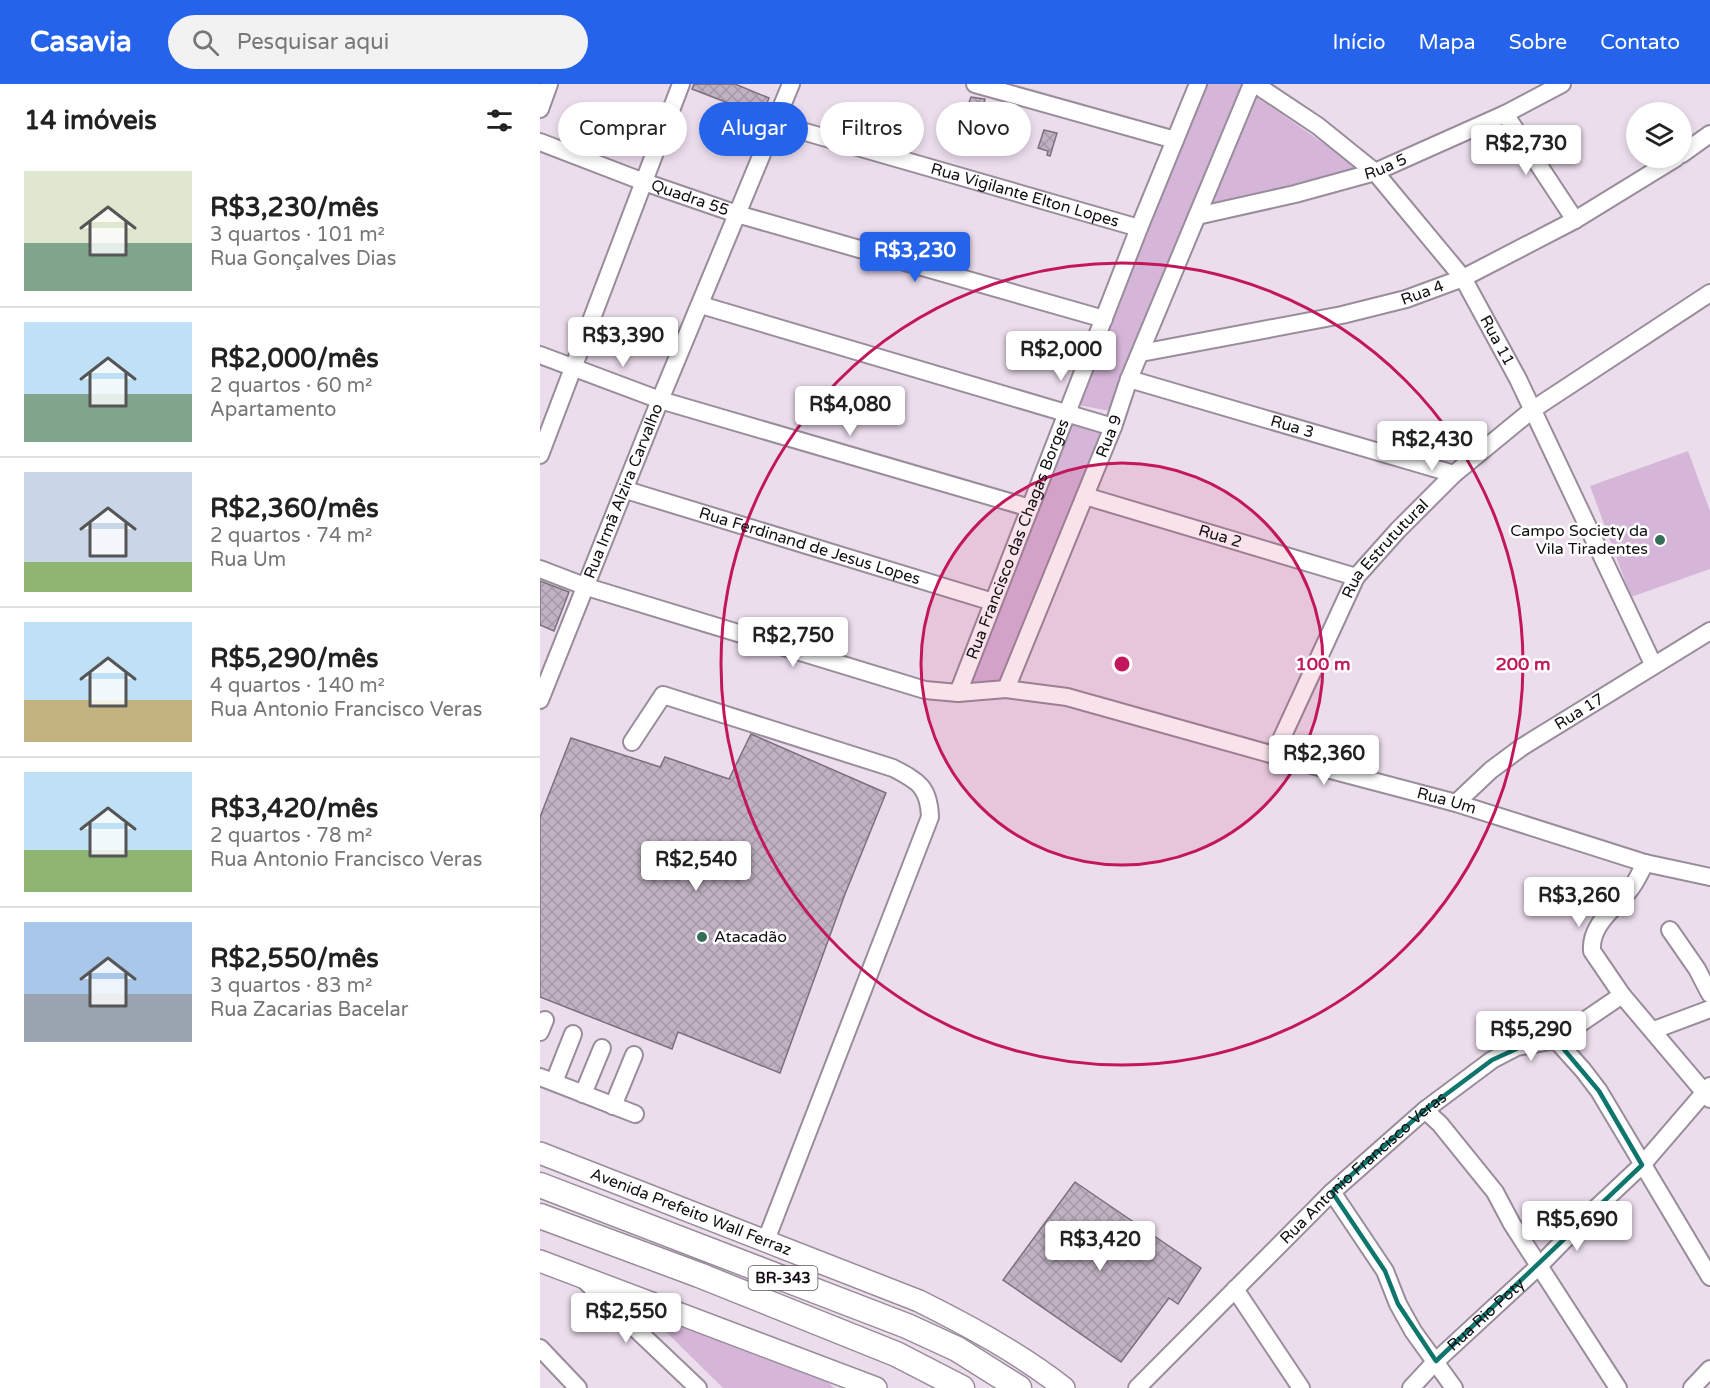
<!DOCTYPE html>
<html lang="pt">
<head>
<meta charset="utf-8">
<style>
  body { margin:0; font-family:"Varela Round",sans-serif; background:#f2f2f2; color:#222; height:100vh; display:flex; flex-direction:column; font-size:22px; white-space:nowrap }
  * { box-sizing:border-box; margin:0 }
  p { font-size:20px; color:#767676 }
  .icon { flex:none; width:33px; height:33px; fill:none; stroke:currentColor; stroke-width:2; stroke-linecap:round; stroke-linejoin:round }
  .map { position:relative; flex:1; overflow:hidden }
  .sheet { display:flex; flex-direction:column; background:#fff; width:540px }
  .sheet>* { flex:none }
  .top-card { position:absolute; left:18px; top:18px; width:570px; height:54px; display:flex; gap:12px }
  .fabs { position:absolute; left:1086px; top:18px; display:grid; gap:12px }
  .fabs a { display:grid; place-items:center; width:66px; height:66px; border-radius:50%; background:#fff; box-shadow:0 3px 9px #0003; font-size:30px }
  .price { position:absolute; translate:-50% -51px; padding:0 14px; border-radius:6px; background:#fff; color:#222; font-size:20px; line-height:39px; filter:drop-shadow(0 2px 3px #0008) }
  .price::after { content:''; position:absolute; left:50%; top:36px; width:18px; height:14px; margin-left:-9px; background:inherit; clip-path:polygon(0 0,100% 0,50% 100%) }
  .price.current { background:#2563eb; color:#fff }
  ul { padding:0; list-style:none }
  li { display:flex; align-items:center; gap:18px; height:150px; padding:0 24px }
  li+li { border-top:2px solid #e0e0e0 }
  li span { display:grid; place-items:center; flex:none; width:168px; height:120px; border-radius:0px; color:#555 }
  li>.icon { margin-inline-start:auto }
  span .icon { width:72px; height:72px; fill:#fffc; stroke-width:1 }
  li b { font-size:26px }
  h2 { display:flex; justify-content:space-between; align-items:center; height:72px; padding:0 24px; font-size:26px }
  .pill { padding:0 21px; border-radius:27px; background:#fff; box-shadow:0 3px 9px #0003; font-size:21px; line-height:54px }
  .pill.current { background:#2563eb; color:#fff }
  header { display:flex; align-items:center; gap:36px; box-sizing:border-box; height:84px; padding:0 30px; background:#2563eb; color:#fff }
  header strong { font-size:28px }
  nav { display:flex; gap:33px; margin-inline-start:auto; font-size:21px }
  .search { width:420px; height:54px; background:#f2f2f2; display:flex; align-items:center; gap:15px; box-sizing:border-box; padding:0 21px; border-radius:33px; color:#767676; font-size:22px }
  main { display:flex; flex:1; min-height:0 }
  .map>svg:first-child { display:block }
  .green { fill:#d5b6d9 }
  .building { fill:url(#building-cross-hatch); stroke:#7c707e; stroke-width:1.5 }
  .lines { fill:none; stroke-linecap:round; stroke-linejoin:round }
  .minor-casing { stroke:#998c9b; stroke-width:20 }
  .major-casing { stroke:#998c9b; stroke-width:24 }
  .highway-casing { stroke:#998c9b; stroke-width:27 }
  .minor { stroke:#fff; stroke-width:16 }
  .major { stroke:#fff; stroke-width:21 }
  .highway { stroke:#fff; stroke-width:24 }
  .marked { fill:none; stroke:#0f766e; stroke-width:4.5; stroke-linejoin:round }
  .ring { fill:none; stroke:#c2185b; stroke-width:3 }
  .poi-dot { fill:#346e56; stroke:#fff; stroke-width:2 }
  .labels { text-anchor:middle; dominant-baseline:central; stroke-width:5; stroke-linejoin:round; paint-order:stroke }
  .shield { fill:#fff; stroke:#59565a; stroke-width:1.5 }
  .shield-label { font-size:15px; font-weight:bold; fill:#120e13 }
  .street-label { font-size:16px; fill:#120e13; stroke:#fff }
  .poi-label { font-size:16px; fill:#120e13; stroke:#fff; text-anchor:end }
  .centre { fill:#c2185b; stroke:#fff; stroke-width:3 }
  .ring-label { font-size:18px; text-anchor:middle; font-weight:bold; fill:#c2185b; stroke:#fff; stroke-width:5; stroke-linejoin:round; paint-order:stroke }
</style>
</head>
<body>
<header>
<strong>Casavia</strong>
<div class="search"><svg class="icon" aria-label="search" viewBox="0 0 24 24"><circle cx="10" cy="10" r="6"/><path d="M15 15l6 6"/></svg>Pesquisar aqui</div>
<nav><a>Início</a><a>Mapa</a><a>Sobre</a><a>Contato</a></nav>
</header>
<main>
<section class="sheet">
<h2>14 imóveis<svg class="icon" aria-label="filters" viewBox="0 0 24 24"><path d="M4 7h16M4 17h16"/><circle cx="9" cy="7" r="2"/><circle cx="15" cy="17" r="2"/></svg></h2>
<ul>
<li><span style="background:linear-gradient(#dfe7d0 60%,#7fa58c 0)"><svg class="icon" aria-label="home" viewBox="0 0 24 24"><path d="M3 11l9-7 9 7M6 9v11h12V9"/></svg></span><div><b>R$3,230/mês</b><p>3 quartos · 101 m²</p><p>Rua Gonçalves Dias</p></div></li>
<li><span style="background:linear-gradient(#bfe0f5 60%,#7fa58c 0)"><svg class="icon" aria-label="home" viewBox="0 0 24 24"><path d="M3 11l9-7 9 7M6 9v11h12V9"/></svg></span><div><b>R$2,000/mês</b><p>2 quartos · 60 m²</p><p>Apartamento</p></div></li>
<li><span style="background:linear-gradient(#c9d6e8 75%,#8fb573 0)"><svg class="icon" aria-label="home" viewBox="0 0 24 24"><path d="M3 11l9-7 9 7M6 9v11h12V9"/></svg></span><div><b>R$2,360/mês</b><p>2 quartos · 74 m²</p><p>Rua Um</p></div></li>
<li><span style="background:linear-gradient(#bfe0f5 65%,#c2b280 0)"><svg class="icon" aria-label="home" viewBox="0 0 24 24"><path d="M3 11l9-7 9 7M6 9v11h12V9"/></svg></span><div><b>R$5,290/mês</b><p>4 quartos · 140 m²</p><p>Rua Antonio Francisco Veras</p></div></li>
<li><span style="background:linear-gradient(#bfe0f5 65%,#8fb573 0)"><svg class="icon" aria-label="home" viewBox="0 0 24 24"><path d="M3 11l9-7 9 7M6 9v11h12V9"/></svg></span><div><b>R$3,420/mês</b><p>2 quartos · 78 m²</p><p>Rua Antonio Francisco Veras</p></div></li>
<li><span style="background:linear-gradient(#a9c7e8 60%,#9aa5b1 0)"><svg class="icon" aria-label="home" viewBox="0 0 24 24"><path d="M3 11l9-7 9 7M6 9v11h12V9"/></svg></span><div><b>R$2,550/mês</b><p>3 quartos · 83 m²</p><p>Rua Zacarias Bacelar</p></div></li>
</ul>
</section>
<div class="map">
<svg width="1170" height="1304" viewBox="0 0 1170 1304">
  <defs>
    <pattern id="building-cross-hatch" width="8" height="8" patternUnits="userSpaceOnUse" patternTransform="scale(1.5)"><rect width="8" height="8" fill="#c0b2c2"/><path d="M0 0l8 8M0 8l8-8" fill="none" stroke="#a498a6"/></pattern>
  </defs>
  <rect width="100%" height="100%" fill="#ecdded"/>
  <path class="green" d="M 666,0 L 705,0 L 570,327 L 538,321 Z
    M 716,12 L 820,85 L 668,123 Z
    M 530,337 L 567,348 L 467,596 L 428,601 Z
    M 1148,367 L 1170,427 L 1170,485 L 1091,513 L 1050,402 Z
    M 102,1224 L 286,1296 L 294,1304 L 183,1304 Z"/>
  <path class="building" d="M 154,0 L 195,0 L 229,14 L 222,32 L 152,5 Z
    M 431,13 L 445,15 L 438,40 L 423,35 Z
    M 504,46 L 517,49 L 510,72 L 507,71 L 508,67 L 498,64 Z
    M 0,497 L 29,508 L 14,547 L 0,541 Z
    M 211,650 L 346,709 L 305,810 L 240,989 L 138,948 L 132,965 L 0,913 L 0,733 L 31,654 L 120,683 L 125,673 L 189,695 Z
    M 535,1098 L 661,1184 L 638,1220 L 629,1214 L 581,1278 L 463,1196 Z"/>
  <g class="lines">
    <g class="minor-casing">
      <g id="minor">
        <path d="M 435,0 L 635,56"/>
        <path id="s1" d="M 715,0 L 778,42 L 835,88 L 923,194 L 978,295 L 1113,580"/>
        <path d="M 0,25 L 9,0"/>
        <path d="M 965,30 L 1035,136"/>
        <path id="s2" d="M 234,39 L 599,144"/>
        <path id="s3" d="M 0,58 L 104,98 L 197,130 L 564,235"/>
        <path d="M 1142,70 L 1170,50"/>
        <path id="s4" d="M 657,132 L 755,110 L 835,88 L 965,30 L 1022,0"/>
        <path d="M 161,221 L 573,343"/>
        <path id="s5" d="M 601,269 L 802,231 L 866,215 L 923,194 L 1035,136 L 1136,74"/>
        <path d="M 0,271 L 120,316 L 490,424"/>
        <path id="s6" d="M 589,295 L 914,390"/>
        <path d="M 0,371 L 141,0"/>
        <path id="s7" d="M 86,406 L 453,518"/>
        <path id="s8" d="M 545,412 L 816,493"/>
        <path id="s9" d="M 0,485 L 47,503 L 385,606 L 418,609 L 466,605 L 527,613 L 734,671 L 916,719 L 1105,779 L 1170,793"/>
        <path id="s10" d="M 466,605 L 573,343 L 589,295 L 712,0"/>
        <path id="s11" d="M 418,609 L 599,144 L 658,0"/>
        <path id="s12" d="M 0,616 L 120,316 L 251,0"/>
        <path d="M 92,658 L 123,611 L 353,684 C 378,697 389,703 390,733 L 226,1156"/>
        <path id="s13" d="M 734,671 L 816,493 L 858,446 L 914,390 L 992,326 L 1170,209"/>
        <path id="s14" d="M 916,719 L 951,686 L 982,663 L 1170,547"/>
        <path d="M 1105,779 C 1100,789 1096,799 1088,808 C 1074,825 1050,841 1052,867 L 1082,911 L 1170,1015"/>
        <path d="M 1130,846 L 1157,885 L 1170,910"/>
        <path d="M 1114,946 L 1170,925"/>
        <path d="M 0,948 L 5,936"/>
        <path d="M 1016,956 L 1043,986 L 1059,1007 L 1170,1193"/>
        <path d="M 0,993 L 95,1030"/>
        <path d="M 14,998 L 33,950"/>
        <path d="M 43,1010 L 62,964"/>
        <path d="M 73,1022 L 94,971"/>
        <path d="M 885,1026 L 900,1040 L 955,1108 L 972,1140 L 1078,1304"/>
        <path d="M 792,1108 L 845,1187 L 858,1220 L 873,1247 L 914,1304"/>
        <path d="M 43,1195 L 158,1304"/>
        <path d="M 695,1205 L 761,1304"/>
        <path d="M 0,1264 L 38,1304"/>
        <path id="s15" d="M 597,1304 L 792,1108 L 885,1026 L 952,976 L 977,963 L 1016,956 L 1082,911"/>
        <path id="s16" d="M 871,1304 L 896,1277 L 1000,1181 L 1054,1126 L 1102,1081 L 1170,1002"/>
        <path d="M 1152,1304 L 1170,1285"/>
      </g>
    </g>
    <g class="major-casing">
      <g id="major">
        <path id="s17" d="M 0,1069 L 379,1217 C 429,1242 479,1269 524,1304"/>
        <path d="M 0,1177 L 336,1304"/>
      </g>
    </g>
    <g class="highway-casing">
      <path id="highway" d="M 0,1101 L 367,1242 L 417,1265 L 479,1304
        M 0,1132 L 159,1191 L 356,1270 L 422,1304"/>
    </g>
    <use href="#minor" class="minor"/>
    <use href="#major" class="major"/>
    <use href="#highway" class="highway"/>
  </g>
  <path class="marked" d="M 1016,956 L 1059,1007 L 1102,1081 L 896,1277 L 858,1220 L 845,1187 L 792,1108 L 885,1026 L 952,976 L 985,961 Z"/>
  <circle cx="582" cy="580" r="201" fill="#c2185b" fill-opacity=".12"/>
  <g class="ring">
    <circle cx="582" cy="580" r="201"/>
    <circle cx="582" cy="580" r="401"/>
  </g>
  <g class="poi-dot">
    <circle cx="1120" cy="456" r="6"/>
    <circle cx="162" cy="853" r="6"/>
  </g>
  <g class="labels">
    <rect class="shield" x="208.5" y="1182" width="69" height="24" rx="4.5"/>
    <g class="shield-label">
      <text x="243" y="1194">BR-343</text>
    </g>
    <g class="street-label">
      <text stroke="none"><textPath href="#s4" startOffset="195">Rua 5</textPath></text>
      <text stroke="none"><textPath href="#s2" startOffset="261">Rua Vigilante Elton Lopes</textPath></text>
      <text stroke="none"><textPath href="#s3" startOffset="160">Quadra 55</textPath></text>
      <text stroke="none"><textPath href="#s5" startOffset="288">Rua 4</textPath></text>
      <text stroke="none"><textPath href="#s1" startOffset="358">Rua 11</textPath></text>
      <text stroke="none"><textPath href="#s6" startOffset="170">Rua 3</textPath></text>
      <text stroke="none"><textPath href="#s10" startOffset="273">Rua 9</textPath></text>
      <text stroke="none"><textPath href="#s12" startOffset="225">Rua Irmã Alzira Carvalho</textPath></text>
      <text stroke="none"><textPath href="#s8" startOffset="141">Rua 2</textPath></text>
      <text stroke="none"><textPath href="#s11" startOffset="165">Rua Francisco das Chagas Borges</textPath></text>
      <text stroke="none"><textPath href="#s7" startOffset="192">Rua Ferdinand de Jesus Lopes</textPath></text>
      <text stroke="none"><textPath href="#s13" startOffset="236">Rua Estrututural</textPath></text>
      <text stroke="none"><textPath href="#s14" startOffset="154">Rua 17</textPath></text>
      <text stroke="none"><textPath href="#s9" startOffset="940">Rua Um</textPath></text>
      <text stroke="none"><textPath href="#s15" startOffset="316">Rua Antonio Francisco Veras</textPath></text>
      <text stroke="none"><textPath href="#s17" startOffset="162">Avenida Prefeito Wall Ferraz</textPath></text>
      <text stroke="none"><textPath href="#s16" startOffset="105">Rua Rio Poty</textPath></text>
    </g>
    <g class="poi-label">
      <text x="1108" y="447">Campo Society da<tspan x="1108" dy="18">Vila Tiradentes</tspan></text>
      <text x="174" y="853" text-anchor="start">Atacadão</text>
    </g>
  </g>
  <circle cx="582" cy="580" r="9" class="centre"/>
  <g class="ring-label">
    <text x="783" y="586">100 m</text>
    <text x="983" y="586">200 m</text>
  </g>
</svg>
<div class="fabs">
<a><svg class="icon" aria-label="layers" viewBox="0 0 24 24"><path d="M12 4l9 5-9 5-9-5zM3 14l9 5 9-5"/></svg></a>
</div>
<b class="price" style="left:986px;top:92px">R$2,730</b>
<b class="price current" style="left:375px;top:199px">R$3,230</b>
<b class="price" style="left:83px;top:284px">R$3,390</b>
<b class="price" style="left:521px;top:298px">R$2,000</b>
<b class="price" style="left:310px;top:353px">R$4,080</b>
<b class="price" style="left:892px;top:388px">R$2,430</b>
<b class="price" style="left:253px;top:584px">R$2,750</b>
<b class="price" style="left:784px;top:702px">R$2,360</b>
<b class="price" style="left:156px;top:808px">R$2,540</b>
<b class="price" style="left:1039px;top:844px">R$3,260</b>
<b class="price" style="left:991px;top:978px">R$5,290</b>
<b class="price" style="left:1037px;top:1168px">R$5,690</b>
<b class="price" style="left:560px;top:1188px">R$3,420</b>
<b class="price" style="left:86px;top:1260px">R$2,550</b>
<div class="top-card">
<a class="pill">Comprar</a>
<a class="pill current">Alugar</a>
<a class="pill">Filtros</a>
<a class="pill">Novo</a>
</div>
</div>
</main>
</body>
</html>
